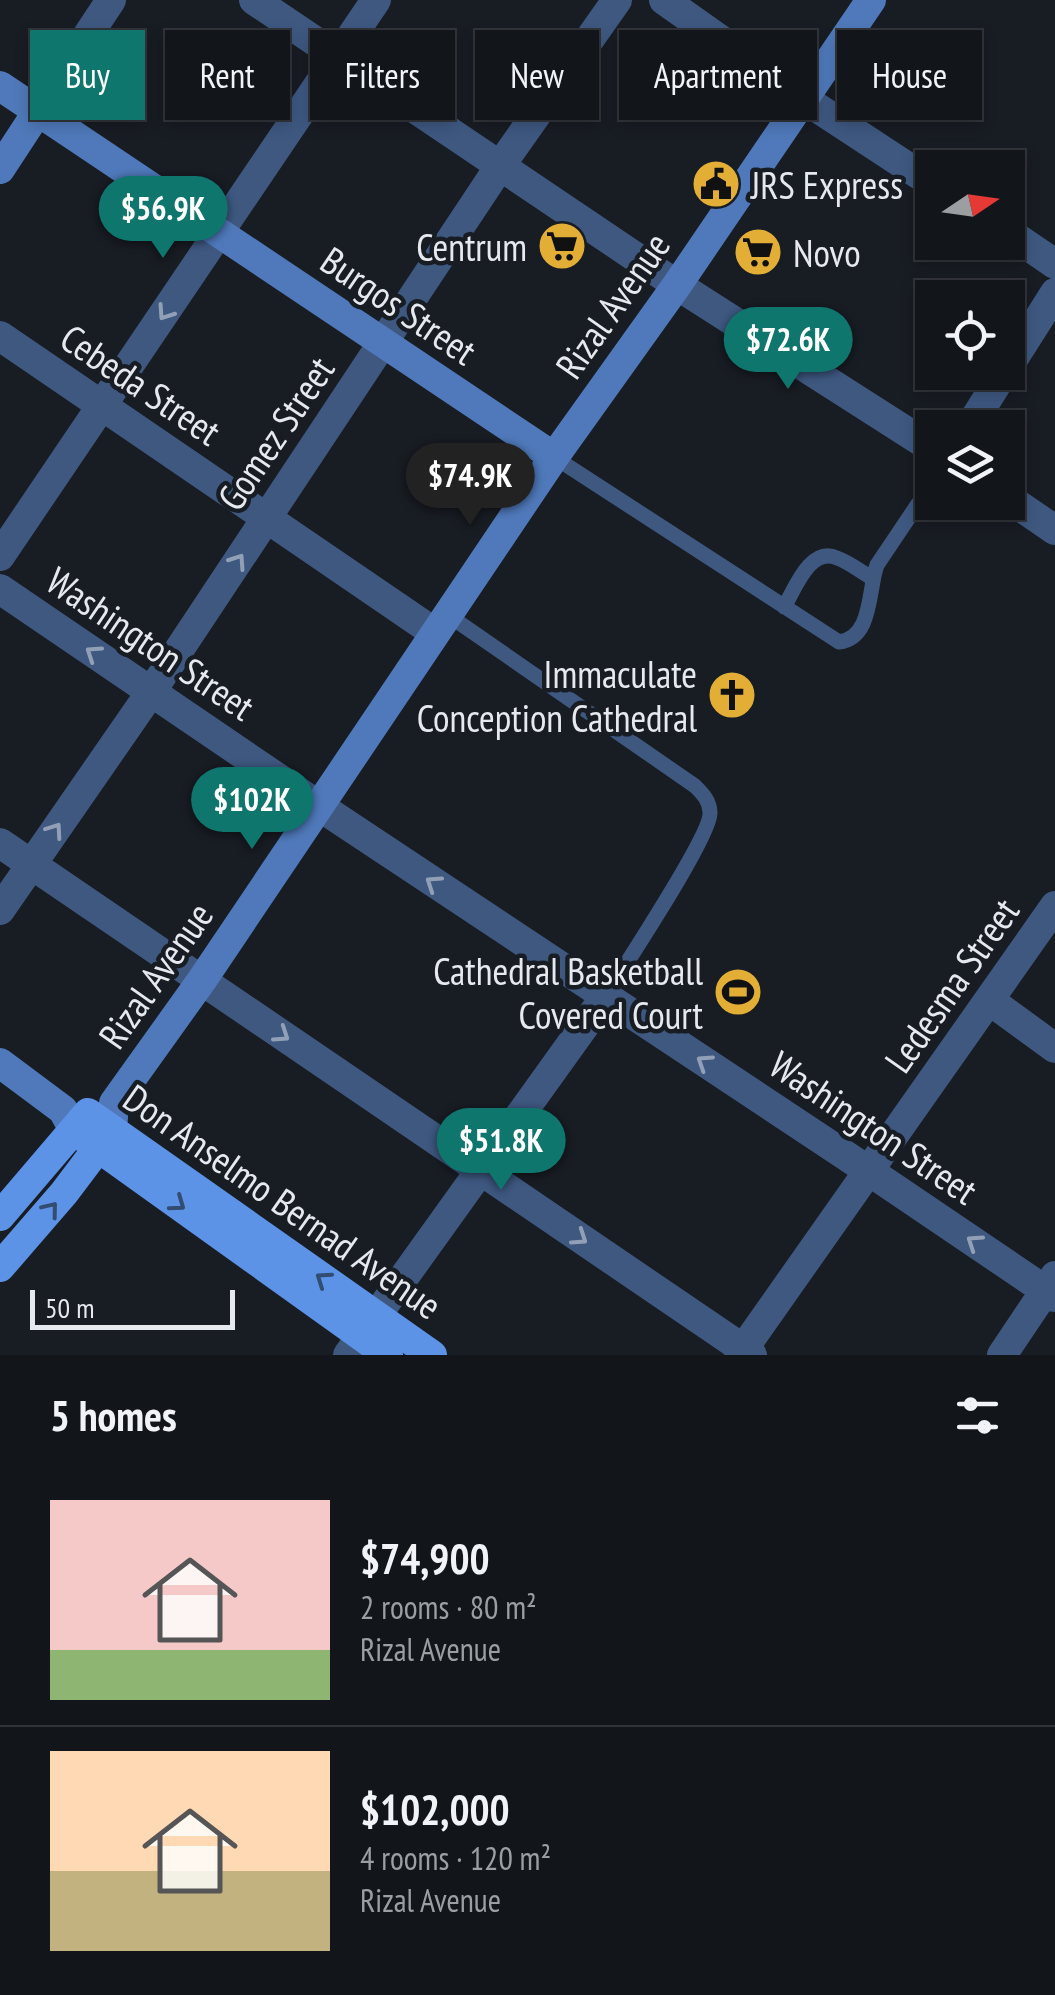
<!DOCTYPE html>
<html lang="en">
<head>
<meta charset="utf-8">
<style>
  body { margin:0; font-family:"PT Sans Narrow",sans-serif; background:#1f2227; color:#f1f3f6; height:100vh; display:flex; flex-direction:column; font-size:38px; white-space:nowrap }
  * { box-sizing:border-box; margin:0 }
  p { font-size:32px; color:#9c9fa2 }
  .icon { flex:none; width:55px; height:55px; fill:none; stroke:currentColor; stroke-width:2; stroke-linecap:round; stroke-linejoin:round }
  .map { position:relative; height:1355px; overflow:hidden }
  .drawer { display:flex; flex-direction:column; background:#12151a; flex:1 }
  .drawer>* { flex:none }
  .guide { position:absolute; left:30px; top:30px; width:995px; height:90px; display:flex; gap:20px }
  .needle { width:65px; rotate:77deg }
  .buttons { position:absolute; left:915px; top:150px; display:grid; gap:20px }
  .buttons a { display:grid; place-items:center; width:110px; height:110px; border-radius:0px; background:#12151a; box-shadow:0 5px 15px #0003,0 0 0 2px #313439; font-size:50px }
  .scale { position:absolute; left:30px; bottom:25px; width:205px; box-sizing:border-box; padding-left:10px; border:5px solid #e6e9ee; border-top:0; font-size:28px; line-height:35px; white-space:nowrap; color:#e6e9ee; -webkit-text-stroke:8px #181c23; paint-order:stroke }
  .price { position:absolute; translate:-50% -85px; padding:0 22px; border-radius:35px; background:#0f766e; color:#fff; font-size:32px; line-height:65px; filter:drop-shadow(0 2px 5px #0008) }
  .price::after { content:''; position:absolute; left:50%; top:60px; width:30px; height:22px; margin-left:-15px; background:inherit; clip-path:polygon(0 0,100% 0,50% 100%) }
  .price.on { background:#222; color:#fff }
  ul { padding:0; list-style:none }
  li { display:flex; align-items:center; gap:30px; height:250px; padding:0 50px }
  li+li { border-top:2px solid #313439 }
  li span { display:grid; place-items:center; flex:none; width:280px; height:200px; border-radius:0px; color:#555 }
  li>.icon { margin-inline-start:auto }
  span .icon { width:120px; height:120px; fill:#fffc; stroke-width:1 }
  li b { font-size:42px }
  h2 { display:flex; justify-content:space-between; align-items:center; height:120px; padding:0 50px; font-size:42px }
  .tag { padding:0 35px; border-radius:0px; background:#12151a; box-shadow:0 5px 15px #0003,0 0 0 2px #313439; font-size:35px; line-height:90px }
  .tag.on { background:#0f766e; color:#fff }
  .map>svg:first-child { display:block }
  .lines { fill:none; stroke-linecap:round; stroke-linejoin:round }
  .lane { stroke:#3e5880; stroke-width:15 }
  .street { stroke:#3e5880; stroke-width:30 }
  .secondary { stroke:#4f79ba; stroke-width:30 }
  .primary { stroke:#5c93e7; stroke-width:30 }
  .oneway { stroke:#92a0b7 }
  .oneway2 { stroke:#334c71 }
  .labels { text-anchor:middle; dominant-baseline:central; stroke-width:9; stroke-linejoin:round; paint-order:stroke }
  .poi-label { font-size:38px; fill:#e6e9ee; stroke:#181c23; text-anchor:end }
  .street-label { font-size:38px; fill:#e6e9ee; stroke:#181c23 }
</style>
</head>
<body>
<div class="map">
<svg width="1055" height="1355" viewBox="0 0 1055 1355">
  <rect width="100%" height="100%" fill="#181c23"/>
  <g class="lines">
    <path class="lane" d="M 554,457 L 839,642 C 873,638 868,589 877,565 L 932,483
      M 784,607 C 795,589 810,546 837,558 C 849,562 861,572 872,578
      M 448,615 L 695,786 C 703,794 710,801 710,813 C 711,836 623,968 605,997"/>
    <path class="street" d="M 254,0 L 677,285 L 932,448
      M 664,0 L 804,99 L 932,183
      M 38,111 L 111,0
      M 1008,232 L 1055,264
      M 0,336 L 435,633
      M 1008,367 L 1055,293
      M 969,428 L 1004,372
      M 1008,498 L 1055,530
      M 0,556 L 376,0
      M 0,589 L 319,806 L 869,1171 L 1055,1297
      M 0,843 L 752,1355
      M 0,910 L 151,692 L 500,166 L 617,0
      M 989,1000 L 1055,1048
      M 348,1355 L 605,997
      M 739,1355 L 1055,906
      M 1002,1355 L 1055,1276"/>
    <path class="secondary" d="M 0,86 L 554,457
      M 0,169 L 38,111
      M 0,1063 L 63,1110 L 74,1130
      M 112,1130 L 114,1103 L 202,980 L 554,457 L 677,285 L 871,0"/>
    <path class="primary" d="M 74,1130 L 388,1355
      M 0,1216 L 88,1113 L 432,1355
      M 0,1267 L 64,1193 L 110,1132"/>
  </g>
  <defs><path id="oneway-chevron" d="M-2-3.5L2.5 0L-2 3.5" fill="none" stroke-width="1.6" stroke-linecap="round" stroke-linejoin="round" transform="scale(2.5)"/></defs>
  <g class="oneway">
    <use href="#oneway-chevron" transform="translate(165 313) rotate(124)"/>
    <use href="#oneway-chevron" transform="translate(238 561) rotate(-56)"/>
    <use href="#oneway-chevron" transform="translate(93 653) rotate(-146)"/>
    <use href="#oneway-chevron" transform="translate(55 830) rotate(-55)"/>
    <use href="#oneway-chevron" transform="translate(433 883) rotate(-146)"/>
    <use href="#oneway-chevron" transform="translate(282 1035) rotate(34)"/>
    <use href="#oneway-chevron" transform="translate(704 1062) rotate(-147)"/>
    <use href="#oneway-chevron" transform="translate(580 1238) rotate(34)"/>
    <use href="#oneway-chevron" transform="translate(974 1242) rotate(-146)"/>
  </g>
  <g class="oneway2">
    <use href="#oneway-chevron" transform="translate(178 1204) rotate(36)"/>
    <use href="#oneway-chevron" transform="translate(51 1209) rotate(-51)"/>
    <use href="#oneway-chevron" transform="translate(323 1279) rotate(-145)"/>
  </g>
  <defs>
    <g id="civic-disc" transform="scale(2.5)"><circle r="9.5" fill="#e3ae35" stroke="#181c23"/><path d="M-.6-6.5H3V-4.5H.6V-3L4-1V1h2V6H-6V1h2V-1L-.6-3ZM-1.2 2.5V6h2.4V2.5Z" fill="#111"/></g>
    <g id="supermarket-disc" transform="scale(2.5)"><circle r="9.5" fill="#e3ae35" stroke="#181c23"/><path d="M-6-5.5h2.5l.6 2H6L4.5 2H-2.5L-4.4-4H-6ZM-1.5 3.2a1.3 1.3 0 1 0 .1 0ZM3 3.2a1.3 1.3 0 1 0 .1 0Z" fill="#111"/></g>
    <g id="church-disc" transform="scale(2.5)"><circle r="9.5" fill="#e3ae35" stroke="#181c23"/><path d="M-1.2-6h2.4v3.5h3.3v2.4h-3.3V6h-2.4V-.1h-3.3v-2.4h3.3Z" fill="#111"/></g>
    <g id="stadium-disc" transform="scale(2.5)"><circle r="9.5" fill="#e3ae35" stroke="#181c23"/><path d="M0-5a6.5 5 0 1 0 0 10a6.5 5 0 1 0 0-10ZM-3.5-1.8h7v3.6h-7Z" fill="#111"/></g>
  </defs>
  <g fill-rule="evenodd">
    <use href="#civic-disc" x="716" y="184"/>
    <use href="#supermarket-disc" x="562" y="246"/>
    <use href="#supermarket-disc" x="758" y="252"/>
    <use href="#church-disc" x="732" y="695"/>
    <use href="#stadium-disc" x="738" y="992"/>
  </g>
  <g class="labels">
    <g class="poi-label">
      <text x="751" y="184" text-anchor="start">JRS Express</text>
      <text x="527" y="246">Centrum</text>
      <text x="793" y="252" text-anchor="start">Novo</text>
      <text x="697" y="673">Immaculate<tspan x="697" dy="44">Conception Cathedral</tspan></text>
      <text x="703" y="970">Cathedral Basketball<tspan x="703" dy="44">Covered Court</tspan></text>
    </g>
    <g class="street-label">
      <text transform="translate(399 305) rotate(34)">Burgos Street</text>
      <text transform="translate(612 305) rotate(-55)">Rizal Avenue</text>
      <text transform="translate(141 384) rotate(34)">Cebeda Street</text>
      <text transform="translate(275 433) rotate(-56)">Gomez Street</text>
      <text transform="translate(151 643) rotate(34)">Washington Street</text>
      <text transform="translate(155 975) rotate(-55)">Rizal Avenue</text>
      <text transform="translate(951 985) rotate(-55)">Ledesma Street</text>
      <text transform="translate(874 1127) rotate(34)">Washington Street</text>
      <text transform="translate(283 1201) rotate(35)">Don Anselmo Bernad Avenue</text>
    </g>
  </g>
</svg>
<div class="buttons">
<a><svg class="needle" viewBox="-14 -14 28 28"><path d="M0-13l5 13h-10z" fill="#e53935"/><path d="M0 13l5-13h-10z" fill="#9c9fa2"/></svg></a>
<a><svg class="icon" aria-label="locate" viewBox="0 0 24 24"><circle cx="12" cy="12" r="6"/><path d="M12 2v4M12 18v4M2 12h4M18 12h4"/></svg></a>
<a><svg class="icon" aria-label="layers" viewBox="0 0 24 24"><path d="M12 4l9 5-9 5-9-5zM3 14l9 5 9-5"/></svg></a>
</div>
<div class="scale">50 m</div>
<b class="price" style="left:163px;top:261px">$56.9K</b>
<b class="price" style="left:788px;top:392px">$72.6K</b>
<b class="price on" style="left:470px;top:528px">$74.9K</b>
<b class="price" style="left:252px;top:852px">$102K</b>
<b class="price" style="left:501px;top:1193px">$51.8K</b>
<div class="guide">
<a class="tag on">Buy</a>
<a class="tag">Rent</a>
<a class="tag">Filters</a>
<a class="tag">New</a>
<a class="tag">Apartment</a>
<a class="tag">House</a>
</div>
</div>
<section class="drawer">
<h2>5 homes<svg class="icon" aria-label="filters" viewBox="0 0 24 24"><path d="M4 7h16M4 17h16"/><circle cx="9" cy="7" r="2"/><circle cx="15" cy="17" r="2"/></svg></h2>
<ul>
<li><span style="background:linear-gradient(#f6c9c9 75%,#8fb573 0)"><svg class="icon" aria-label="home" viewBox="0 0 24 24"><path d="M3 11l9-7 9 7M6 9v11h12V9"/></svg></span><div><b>$74,900</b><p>2 rooms · 80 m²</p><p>Rizal Avenue</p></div></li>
<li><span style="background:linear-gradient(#ffd9b3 60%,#c2b280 0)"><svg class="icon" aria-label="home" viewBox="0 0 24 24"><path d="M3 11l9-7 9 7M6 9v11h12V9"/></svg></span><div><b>$102,000</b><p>4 rooms · 120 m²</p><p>Rizal Avenue</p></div></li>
</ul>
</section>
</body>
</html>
